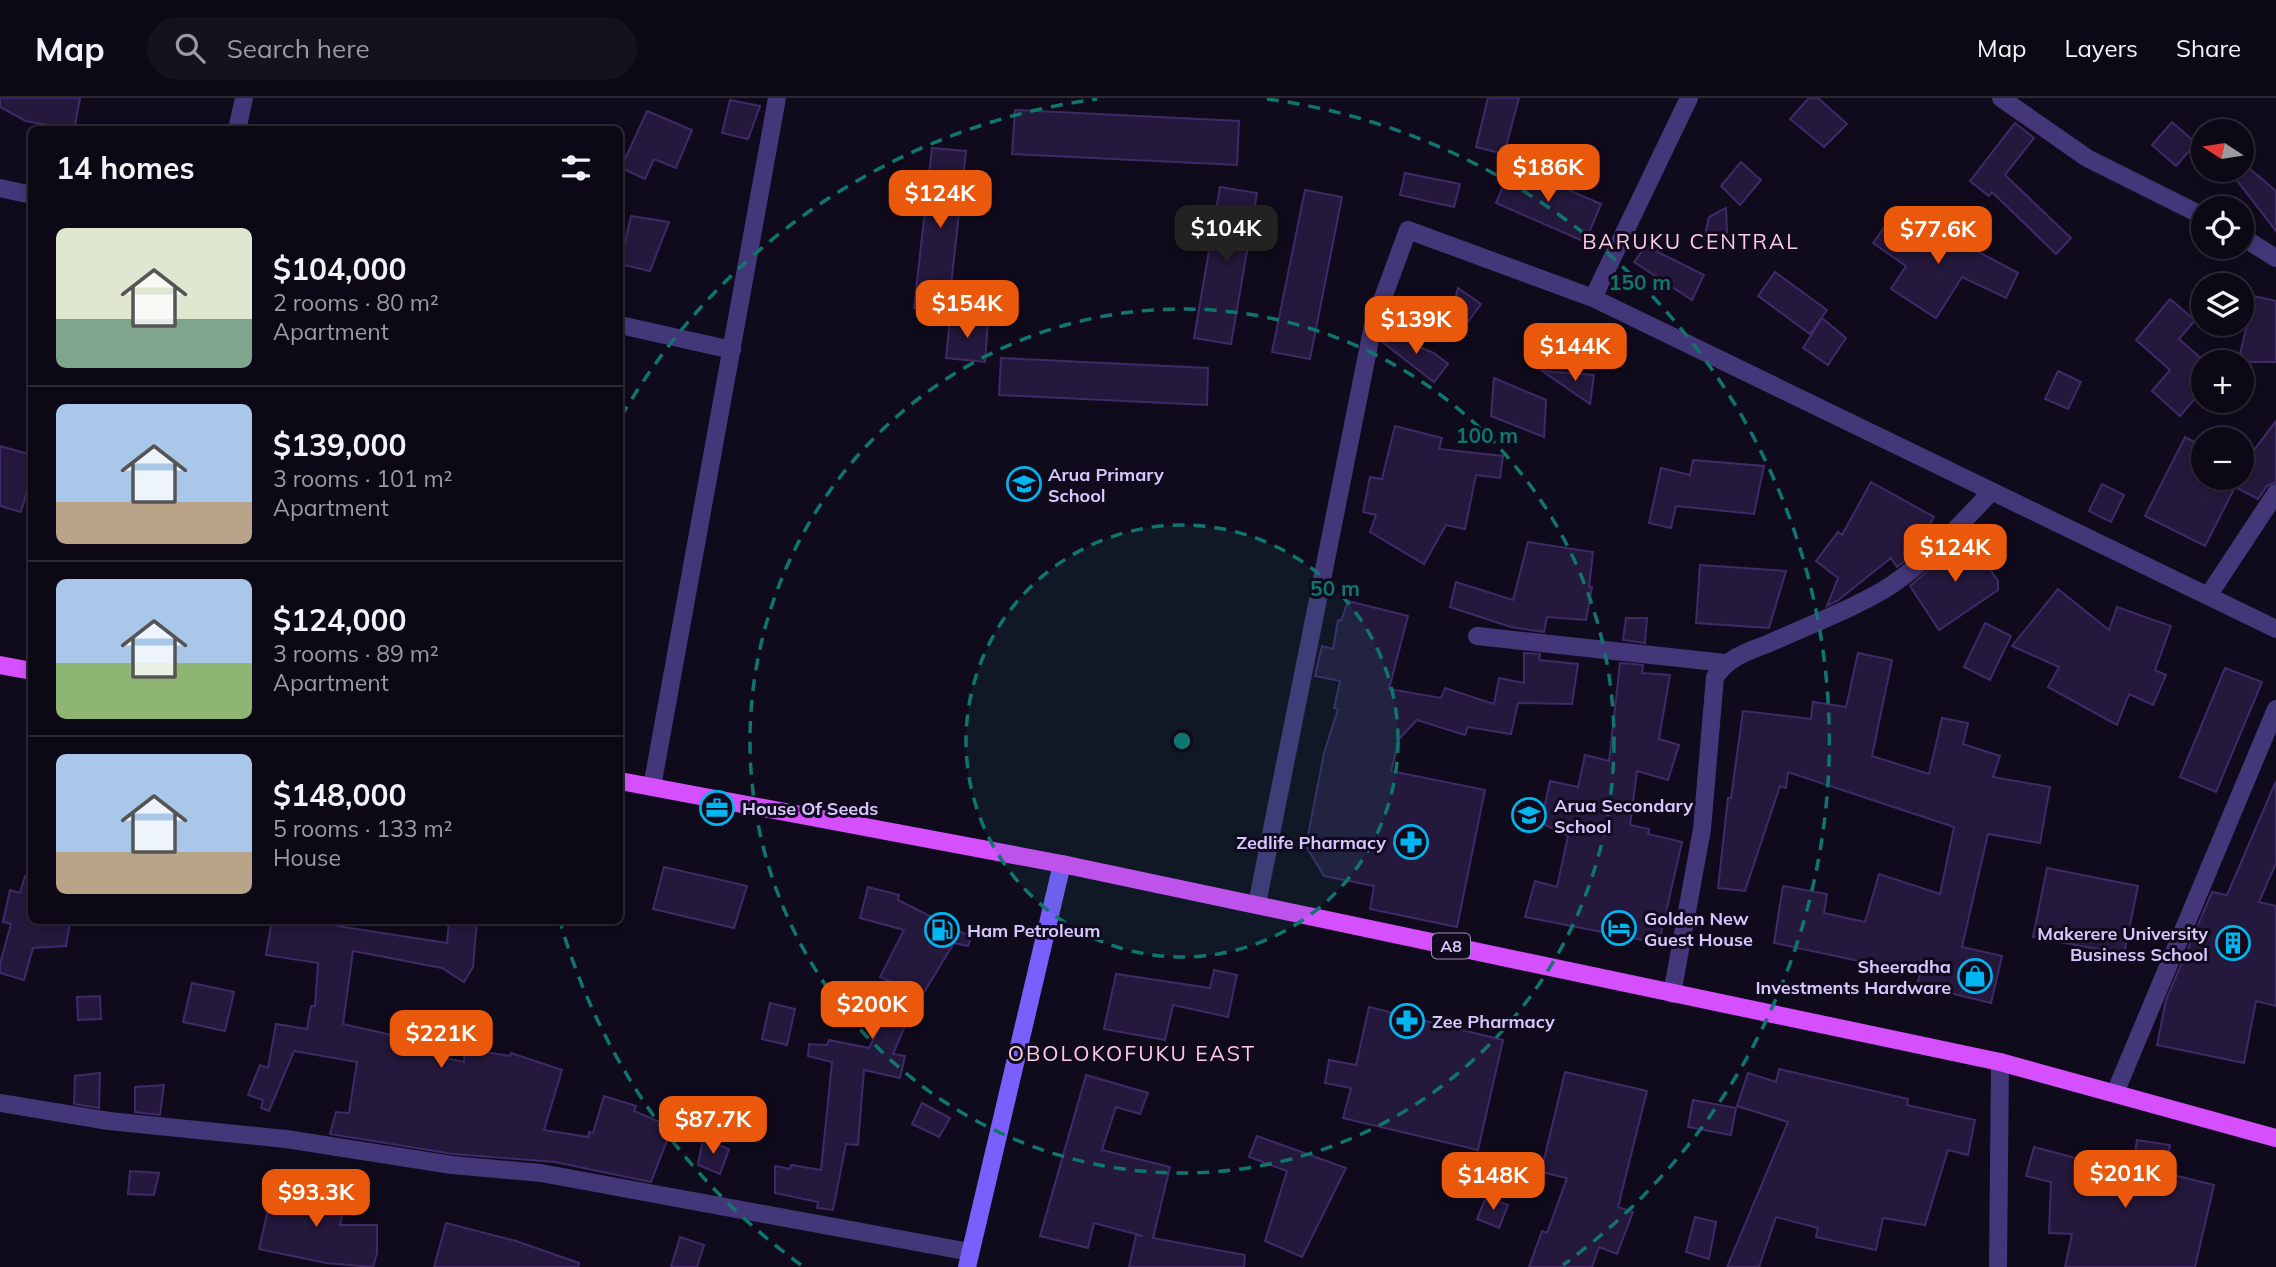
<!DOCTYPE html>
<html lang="en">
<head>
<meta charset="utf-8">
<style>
  body { margin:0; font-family:Mulish,sans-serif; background:#15111e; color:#f1f3f6; height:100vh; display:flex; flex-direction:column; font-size:26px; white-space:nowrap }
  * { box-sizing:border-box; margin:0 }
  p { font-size:23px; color:#9a9aa0 }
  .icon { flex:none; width:38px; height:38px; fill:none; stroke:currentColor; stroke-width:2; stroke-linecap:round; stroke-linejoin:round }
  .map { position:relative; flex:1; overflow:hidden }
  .details { position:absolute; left:28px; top:28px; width:595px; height:798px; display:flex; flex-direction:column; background:#0c0815; border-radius:10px; box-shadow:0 4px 10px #0003,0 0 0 2px #2c2934 }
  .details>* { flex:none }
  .needle { width:46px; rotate:282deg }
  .controls { position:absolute; left:2191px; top:21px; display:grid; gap:14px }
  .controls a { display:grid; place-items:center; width:63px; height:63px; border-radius:50%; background:#0c0815; box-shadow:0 4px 10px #0003,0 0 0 2px #2c2934; font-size:35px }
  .price { position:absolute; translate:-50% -60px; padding:0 16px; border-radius:14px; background:#ea580c; color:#fff; font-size:23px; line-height:46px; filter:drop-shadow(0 2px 4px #0008) }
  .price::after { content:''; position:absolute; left:50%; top:42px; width:21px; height:16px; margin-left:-10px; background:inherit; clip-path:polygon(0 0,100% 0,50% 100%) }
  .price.selected { background:#222; color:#fff }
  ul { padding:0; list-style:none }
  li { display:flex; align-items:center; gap:21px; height:175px; padding:0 28px }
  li+li { border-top:2px solid #2c2934 }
  li span { display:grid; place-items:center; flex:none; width:196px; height:140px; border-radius:10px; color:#555 }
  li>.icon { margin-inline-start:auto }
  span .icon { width:84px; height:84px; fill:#fffc; stroke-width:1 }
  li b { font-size:30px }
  h2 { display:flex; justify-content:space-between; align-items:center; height:84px; padding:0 28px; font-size:30px }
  header { display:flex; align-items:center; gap:42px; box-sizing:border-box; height:98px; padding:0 35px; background:#0c0815; border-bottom:2px solid #2c2934 }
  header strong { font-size:33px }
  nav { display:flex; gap:38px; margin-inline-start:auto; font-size:24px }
  .search { width:490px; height:63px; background:#15111e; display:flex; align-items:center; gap:18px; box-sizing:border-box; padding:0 24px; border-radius:38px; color:#9a9aa0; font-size:26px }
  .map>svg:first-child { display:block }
  .building { fill:#24183c; stroke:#3f2a68; stroke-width:2 }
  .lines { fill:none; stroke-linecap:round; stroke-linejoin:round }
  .street { stroke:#43377a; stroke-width:18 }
  .secondary { stroke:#7a5ffd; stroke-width:18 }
  .primary { stroke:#d54ffd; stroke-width:18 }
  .ring { fill:none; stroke:#0f766e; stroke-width:3.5; stroke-dasharray:12 9 }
  .labels { text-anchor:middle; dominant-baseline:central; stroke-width:6; stroke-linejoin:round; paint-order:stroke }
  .shield { fill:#100b1c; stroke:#9a8fba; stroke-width:2 }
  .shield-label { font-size:16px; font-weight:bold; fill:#d5c7fe }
  .poi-label { font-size:18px; font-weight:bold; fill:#d5c7fe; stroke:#100b1c; text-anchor:start }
  .quarter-label { font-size:21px; letter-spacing:2px; fill:#fec9e3; stroke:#100b1c }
  .centre { fill:#0f766e; stroke:#100b1c; stroke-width:3.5 }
  .ring-label { font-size:21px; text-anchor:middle; font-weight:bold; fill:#0f766e; stroke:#100b1c; stroke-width:6; stroke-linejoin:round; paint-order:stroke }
</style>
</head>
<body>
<header>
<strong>Map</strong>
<div class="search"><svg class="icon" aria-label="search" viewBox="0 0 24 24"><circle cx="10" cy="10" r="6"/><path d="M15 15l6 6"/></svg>Search here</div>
<nav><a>Map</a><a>Layers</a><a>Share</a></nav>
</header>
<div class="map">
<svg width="2276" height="1169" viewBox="0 0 2276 1169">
  <rect width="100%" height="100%" fill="#100b1c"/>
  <path class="building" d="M 0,0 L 80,0 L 74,32 L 26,23 L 0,9 Z
    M 1488,0 L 1519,0 L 1504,56 L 1476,49 Z
    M 1809,0 L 1818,0 L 1847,26 L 1824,49 L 1790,21 Z
    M 730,2 L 760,8 L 748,41 L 722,35 Z
    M 1015,12 L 1239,23 L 1237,67 L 1012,56 Z
    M 647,13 L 692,32 L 676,70 L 654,61 L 645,81 L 621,70 Z
    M 2172,24 L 2196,45 L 2176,68 L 2152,47 Z
    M 2015,25 L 2034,40 L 2005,77 L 2071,140 L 2056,156 L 1992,94 L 1989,98 L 1970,83 Z
    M 932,50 L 966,53 L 948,214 L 914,210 Z
    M 1741,64 L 1761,82 L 1740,107 L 1721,88 Z
    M 2242,64 L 2276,93 L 2276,133 L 2229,72 L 2242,72 Z
    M 1512,67 L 1601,106 L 1585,144 L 1496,105 Z
    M 1405,75 L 1460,86 L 1454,109 L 1400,97 Z
    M 1220,89 L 1257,95 L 1231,246 L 1194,240 Z
    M 1305,92 L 1342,99 L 1310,261 L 1272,254 Z
    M 1726,110 L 1727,135 L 1720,140 L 1704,141 L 1709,119 Z
    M 1896,113 L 1942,147 L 1947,137 L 2018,175 L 2006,200 L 1962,179 L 1936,220 L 1891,191 L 1906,168 L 1873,145 Z
    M 631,118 L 669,124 L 650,173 L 620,166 Z
    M 1646,148 L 1704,177 L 1692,202 L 1634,164 Z
    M 1775,174 L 1827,212 L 1810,236 L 1758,198 Z
    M 1458,190 L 1481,206 L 1468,224 L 1452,214 Z
    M 2254,198 L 2276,203 L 2276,264 L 2238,264 Z
    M 2170,201 L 2195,222 L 2179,241 L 2203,262 L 2203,291 L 2180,318 L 2152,293 L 2170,272 L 2136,242 Z
    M 950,220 L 988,224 L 985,264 L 946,260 Z
    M 1822,220 L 1846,240 L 1828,267 L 1803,250 Z
    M 1383,233 L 1434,255 L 1448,266 L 1434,284 L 1381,243 Z
    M 1001,260 L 1208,270 L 1207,307 L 999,297 Z
    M 1542,273 L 1594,277 L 1590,306 Z
    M 2058,273 L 2081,284 L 2068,311 L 2045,301 Z
    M 1494,280 L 1546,302 L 1544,339 L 1491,318 Z
    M 2276,323 L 2276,384 L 2267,388 L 2258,401 L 2235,389 L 2205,448 L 2145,418 L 2185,339 L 2203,348 L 2203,380 L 2242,380 L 2242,368 Z
    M 1395,328 L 1442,340 L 1439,351 L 1503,358 L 1500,380 L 1476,377 L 1465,431 L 1446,427 L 1424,466 L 1370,434 L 1376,417 L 1363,414 L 1370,379 L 1382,381 Z
    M 0,348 L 32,357 L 32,376 L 21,414 L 0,408 Z
    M 1693,362 L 1764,368 L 1754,416 L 1676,408 L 1671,430 L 1649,425 L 1661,370 L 1690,377 Z
    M 1871,384 L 1934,419 L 1912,457 L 1897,469 L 1891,460 L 1837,503 L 1827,508 L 1838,480 L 1816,463 L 1838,434 L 1842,437 Z
    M 2102,386 L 2124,397 L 2111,424 L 2089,413 Z
    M 1968,438 L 1998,483 L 1998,492 L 1939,532 L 1910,488 Z
    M 1528,444 L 1593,454 L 1589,489 L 1592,489 L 1586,522 L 1547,519 L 1544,534 L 1511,529 L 1450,509 L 1456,484 L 1513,502 Z
    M 1700,467 L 1786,473 L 1769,530 L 1696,525 Z
    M 2058,491 L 2109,532 L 2117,509 L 2171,528 L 2155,572 L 2166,577 L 2153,607 L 2129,596 L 2117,627 L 2048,589 L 2059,569 L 2012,548 Z
    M 1348,503 L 1408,518 L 1389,591 L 1441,600 L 1445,590 L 1494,606 L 1499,580 L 1524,585 L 1524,555 L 1540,556 L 1539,562 L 1578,566 L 1572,606 L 1518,605 L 1511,636 L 1468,629 L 1465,637 L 1417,622 L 1399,641 L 1391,673 L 1485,692 L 1457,829 L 1370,811 L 1374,788 L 1324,778 L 1306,748 L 1324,655 L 1338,611 L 1334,610 L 1340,583 L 1315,578 L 1322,548 L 1333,551 L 1338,522 L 1341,523 Z
    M 1626,520 L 1647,520 L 1645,545 L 1623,542 Z
    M 1985,525 L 2011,538 L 1990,582 L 1964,569 Z
    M 1858,555 L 1892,562 L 1872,658 L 1929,676 L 1942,620 L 1968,625 L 1963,646 L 2000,658 L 1993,679 L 2050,689 L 2040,745 L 1988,736 L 1962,849 L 2002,858 L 1991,905 L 1917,887 L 1920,876 L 1774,845 L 1783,788 L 1827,796 L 1824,815 L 1865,824 L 1879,776 L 1940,796 L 1954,729 L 1788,674 L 1786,690 L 1780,688 L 1745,793 L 1718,790 L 1728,700 L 1731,700 L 1743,613 L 1811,621 L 1813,604 L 1846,609 Z
    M 1620,565 L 1643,567 L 1642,575 L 1670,577 L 1659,641 L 1679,647 L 1668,682 L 1637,673 L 1630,727 L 1649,731 L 1648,736 L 1682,744 L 1659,845 L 1525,819 L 1535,783 L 1557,789 L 1568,738 L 1541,725 L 1550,683 L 1578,689 L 1585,657 L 1609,663 Z
    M 2225,570 L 2262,584 L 2216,694 L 2180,679 Z
    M 2276,683 L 2276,765 L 2259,804 L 2276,808 L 2276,908 L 2256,903 L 2244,965 L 2157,947 L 2166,902 L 2212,794 L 2227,797 Z
    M 664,769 L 747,788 L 734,830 L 653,811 Z
    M 2047,770 L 2138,788 L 2124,856 L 2033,839 Z
    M 25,778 L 32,779 L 32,822 L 40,822 L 39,826 L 70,824 L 66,848 L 33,850 L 24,882 L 0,875 L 0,866 L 11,826 L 3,824 L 10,792 L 20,795 Z
    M 868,789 L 899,797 L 898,802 L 971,839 L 968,848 L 954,845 L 909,919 L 893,956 L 905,958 L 900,980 L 864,972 L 858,1047 L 846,1046 L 833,1112 L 817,1110 L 818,1104 L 775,1095 L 775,1068 L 790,1071 L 791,1067 L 821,1072 L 832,964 L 808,958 L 809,946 L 827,947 L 829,942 L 869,950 L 901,888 L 880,879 L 904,832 L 860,820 Z
    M 272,822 L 325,822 L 324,826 L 447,845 L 449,822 L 477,822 L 473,869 L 464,884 L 442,870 L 353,853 L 343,926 L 405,940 L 402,951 L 464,964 L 465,951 L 510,958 L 511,955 L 562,972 L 544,1032 L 588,1039 L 589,1034 L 593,1035 L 604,998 L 636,1008 L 634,1013 L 672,1029 L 651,1084 L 555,1064 L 453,1056 L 330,1036 L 336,1014 L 349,1015 L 357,964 L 294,953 L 269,1013 L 261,1010 L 263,1002 L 248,997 L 260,967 L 268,970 L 276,926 L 307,931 L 311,908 L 315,908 L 318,865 L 266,857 Z
    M 1214,872 L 1237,877 L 1228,919 L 1173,907 L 1165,942 L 1104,931 L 1116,876 L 1210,890 Z
    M 192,885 L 234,894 L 225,933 L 183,924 Z
    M 100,898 L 101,921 L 78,922 L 77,899 Z
    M 770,905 L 795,911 L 787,947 L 762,941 Z
    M 1369,909 L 1503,942 L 1478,1052 L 1343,1020 L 1351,990 L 1325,985 L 1329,962 L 1356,967 Z
    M 1779,971 L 1908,1001 L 1907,1007 L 1975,1022 L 1968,1057 L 1948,1052 L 1925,1127 L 1883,1120 L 1876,1152 L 1816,1139 L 1818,1130 L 1776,1119 L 1759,1169 L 1727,1169 L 1788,1024 L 1737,1008 L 1748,975 L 1776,984 Z
    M 1565,974 L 1647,993 L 1618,1109 L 1633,1114 L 1617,1156 L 1599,1149 L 1592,1169 L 1529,1169 L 1542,1133 L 1547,1135 L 1567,1080 L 1541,1074 Z
    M 100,975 L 99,1010 L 74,1006 L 75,978 Z
    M 1086,977 L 1148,995 L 1140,1016 L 1116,1009 L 1102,1052 L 1170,1069 L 1153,1140 L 1245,1157 L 1244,1169 L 1129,1169 L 1136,1137 L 1143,1138 L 1094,1125 L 1088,1150 L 1040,1138 Z
    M 164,987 L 160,1017 L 135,1014 L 135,989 Z
    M 1693,1002 L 1736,1010 L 1731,1037 L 1688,1029 Z
    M 922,1005 L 950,1020 L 939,1039 L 912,1026 Z
    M 1257,1038 L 1346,1070 L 1302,1159 L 1265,1143 L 1287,1073 L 1249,1059 Z
    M 703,1041 L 729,1051 L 720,1076 L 698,1067 Z
    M 2137,1042 L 2170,1047 L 2165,1075 L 2214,1087 L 2195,1169 L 2065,1169 L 2072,1136 L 2049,1135 L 2051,1084 L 2026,1078 L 2034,1049 L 2132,1075 Z
    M 130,1073 L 159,1075 L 154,1097 L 128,1096 Z
    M 274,1085 L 346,1101 L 340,1127 L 377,1127 L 377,1155 L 373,1169 L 326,1165 L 259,1151 Z
    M 1486,1099 L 1508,1107 L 1499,1130 L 1477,1121 Z
    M 1695,1119 L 1716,1124 L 1709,1161 L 1686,1154 Z
    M 446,1125 L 516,1143 L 579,1165 L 578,1169 L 434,1169 Z
    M 680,1139 L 704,1147 L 697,1169 L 671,1169 Z"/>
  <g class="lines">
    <path class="street" d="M 2001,0 L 2087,60 L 2203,118
      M 237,32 L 244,0
      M 0,90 L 32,97
      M 2242,139 L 2276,160
      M 1593,200 L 1689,0
      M 620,227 L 732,252
      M 2208,498 L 2276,395
      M 1477,538 L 1725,565
      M 652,689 L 777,0
      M 1257,806 L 1373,227 L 1408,132 L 1593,200 L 2276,531
      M 1672,896 L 1702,731 L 1715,579 C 1731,557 1748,554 1772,544 C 1809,527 1860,508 1893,486 C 1929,461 1960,427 1990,395
      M 2115,995 L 2276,611
      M 0,1005 L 109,1023 L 286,1041 L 452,1067 L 541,1075 L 970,1154
      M 1998,1169 L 2000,964"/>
    <path class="secondary" d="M 967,1169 L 1062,766"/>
    <path class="primary" d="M 0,567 L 32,573
      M 620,683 L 1062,766 L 2000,964 L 2276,1040"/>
  </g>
  <circle cx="1182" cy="643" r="216" fill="#0f766e" fill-opacity=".12"/>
  <g class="ring">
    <circle cx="1182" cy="643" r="216"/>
    <circle cx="1182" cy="643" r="432"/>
    <path d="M801 1167A648 648 0 0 1 561 827M621 319A648 648 0 0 1 1097 1M1267 1A648 648 0 0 1 1563 1167"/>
  </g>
  <defs>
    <g id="school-ring" transform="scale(1.75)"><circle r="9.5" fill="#100b1c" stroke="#03b5ee" stroke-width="1.5"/><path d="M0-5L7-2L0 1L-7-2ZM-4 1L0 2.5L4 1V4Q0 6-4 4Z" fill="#03b5ee"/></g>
    <g id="office-ring" transform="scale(1.75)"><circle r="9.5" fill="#100b1c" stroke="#03b5ee" stroke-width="1.5"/><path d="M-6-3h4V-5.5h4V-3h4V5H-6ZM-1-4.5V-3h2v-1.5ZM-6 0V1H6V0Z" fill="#03b5ee"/></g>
    <g id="pharmacy-ring" transform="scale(1.75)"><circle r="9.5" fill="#100b1c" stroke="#03b5ee" stroke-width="1.5"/><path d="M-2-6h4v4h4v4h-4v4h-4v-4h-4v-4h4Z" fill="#03b5ee"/></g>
    <g id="hotel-ring" transform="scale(1.75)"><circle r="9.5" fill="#100b1c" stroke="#03b5ee" stroke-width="1.5"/><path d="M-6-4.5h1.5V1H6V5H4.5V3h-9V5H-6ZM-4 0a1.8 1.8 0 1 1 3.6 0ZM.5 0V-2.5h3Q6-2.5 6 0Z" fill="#03b5ee"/></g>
    <g id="fuel-ring" transform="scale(1.75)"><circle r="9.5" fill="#100b1c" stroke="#03b5ee" stroke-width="1.5"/><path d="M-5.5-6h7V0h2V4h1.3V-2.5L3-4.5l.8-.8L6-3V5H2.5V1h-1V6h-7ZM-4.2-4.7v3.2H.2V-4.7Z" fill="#03b5ee"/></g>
    <g id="building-ring" transform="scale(1.75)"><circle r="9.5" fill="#100b1c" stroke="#03b5ee" stroke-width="1.5"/><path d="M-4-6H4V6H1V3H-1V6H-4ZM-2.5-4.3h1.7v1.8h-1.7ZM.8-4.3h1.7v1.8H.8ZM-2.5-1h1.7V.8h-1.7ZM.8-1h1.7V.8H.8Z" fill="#03b5ee"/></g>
    <g id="shop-ring" transform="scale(1.75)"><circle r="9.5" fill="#100b1c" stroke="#03b5ee" stroke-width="1.5"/><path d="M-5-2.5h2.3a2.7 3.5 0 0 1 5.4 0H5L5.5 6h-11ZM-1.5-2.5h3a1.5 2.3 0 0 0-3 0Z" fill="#03b5ee"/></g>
  </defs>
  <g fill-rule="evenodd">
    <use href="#school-ring" x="1024" y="386"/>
    <use href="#office-ring" x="717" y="710"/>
    <use href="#school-ring" x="1529" y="717"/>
    <use href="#pharmacy-ring" x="1411" y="744"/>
    <use href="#hotel-ring" x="1619" y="830"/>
    <use href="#fuel-ring" x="942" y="832"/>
    <use href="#building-ring" x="2233" y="845"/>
    <use href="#shop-ring" x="1975" y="878"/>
    <use href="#pharmacy-ring" x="1407" y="923"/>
  </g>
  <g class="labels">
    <rect class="shield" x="1432" y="835.5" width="38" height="25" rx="5"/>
    <g class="shield-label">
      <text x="1451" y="848">A8</text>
    </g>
    <g class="poi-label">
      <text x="1048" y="376">Arua Primary<tspan x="1048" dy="21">School</tspan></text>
      <text x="1554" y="707">Arua Secondary<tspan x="1554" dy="21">School</tspan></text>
      <text x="742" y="710">House Of Seeds</text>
      <text x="1386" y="744" text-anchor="end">Zedlife Pharmacy</text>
      <text x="1644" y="820">Golden New<tspan x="1644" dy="21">Guest House</tspan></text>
      <text x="967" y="832">Ham Petroleum</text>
      <text x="2208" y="835" text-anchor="end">Makerere University<tspan x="2208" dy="21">Business School</tspan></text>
      <text x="1951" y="868" text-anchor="end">Sheeradha<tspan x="1951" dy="21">Investments Hardware</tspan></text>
      <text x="1432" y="923">Zee Pharmacy</text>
    </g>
    <g class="quarter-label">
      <text x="1691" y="143">BARUKU CENTRAL</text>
      <text x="1132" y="955">OBOLOKOFUKU EAST</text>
    </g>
  </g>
  <circle cx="1182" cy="643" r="10" class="centre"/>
  <g class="ring-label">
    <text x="1640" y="192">150 m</text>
    <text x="1487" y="345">100 m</text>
    <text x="1335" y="498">50 m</text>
  </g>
</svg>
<div class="controls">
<a><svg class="needle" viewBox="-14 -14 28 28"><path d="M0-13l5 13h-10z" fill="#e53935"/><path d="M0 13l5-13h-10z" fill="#9a9aa0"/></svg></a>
<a><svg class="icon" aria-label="locate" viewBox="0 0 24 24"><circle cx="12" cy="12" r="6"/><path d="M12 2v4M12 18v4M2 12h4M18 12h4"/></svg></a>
<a><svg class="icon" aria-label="layers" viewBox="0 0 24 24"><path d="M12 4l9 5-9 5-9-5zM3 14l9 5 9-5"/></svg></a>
<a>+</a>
<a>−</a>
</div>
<b class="price" style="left:1548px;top:106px">$186K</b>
<b class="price" style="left:940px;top:132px">$124K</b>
<b class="price selected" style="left:1226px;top:167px">$104K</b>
<b class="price" style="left:1938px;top:168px">$77.6K</b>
<b class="price" style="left:967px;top:242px">$154K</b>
<b class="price" style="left:1416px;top:258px">$139K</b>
<b class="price" style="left:1575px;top:285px">$144K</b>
<b class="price" style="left:1955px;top:486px">$124K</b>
<b class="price" style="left:872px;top:943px">$200K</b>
<b class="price" style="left:441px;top:972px">$221K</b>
<b class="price" style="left:713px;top:1058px">$87.7K</b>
<b class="price" style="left:2125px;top:1112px">$201K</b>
<b class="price" style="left:1493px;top:1114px">$148K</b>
<b class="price" style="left:316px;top:1131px">$93.3K</b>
<section class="details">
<h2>14 homes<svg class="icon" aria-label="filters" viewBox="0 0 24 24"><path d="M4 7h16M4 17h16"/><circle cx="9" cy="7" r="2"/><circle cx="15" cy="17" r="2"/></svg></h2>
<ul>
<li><span style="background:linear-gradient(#dfe7d0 65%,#7fa58c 0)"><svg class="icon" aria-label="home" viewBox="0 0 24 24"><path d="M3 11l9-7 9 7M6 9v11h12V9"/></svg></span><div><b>$104,000</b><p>2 rooms · 80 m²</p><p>Apartment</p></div></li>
<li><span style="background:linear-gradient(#a9c7e8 70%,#b9a48a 0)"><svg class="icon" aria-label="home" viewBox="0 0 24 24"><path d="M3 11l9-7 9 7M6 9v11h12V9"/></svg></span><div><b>$139,000</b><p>3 rooms · 101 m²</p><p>Apartment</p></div></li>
<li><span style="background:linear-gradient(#a9c7e8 60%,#8fb573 0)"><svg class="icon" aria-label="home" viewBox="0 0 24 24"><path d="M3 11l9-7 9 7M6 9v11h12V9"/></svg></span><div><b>$124,000</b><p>3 rooms · 89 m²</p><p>Apartment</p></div></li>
<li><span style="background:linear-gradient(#a9c7e8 70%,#b9a48a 0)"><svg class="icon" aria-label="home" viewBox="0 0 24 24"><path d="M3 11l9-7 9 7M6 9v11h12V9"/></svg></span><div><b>$148,000</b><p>5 rooms · 133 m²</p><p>House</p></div></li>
</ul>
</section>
</div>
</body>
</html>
